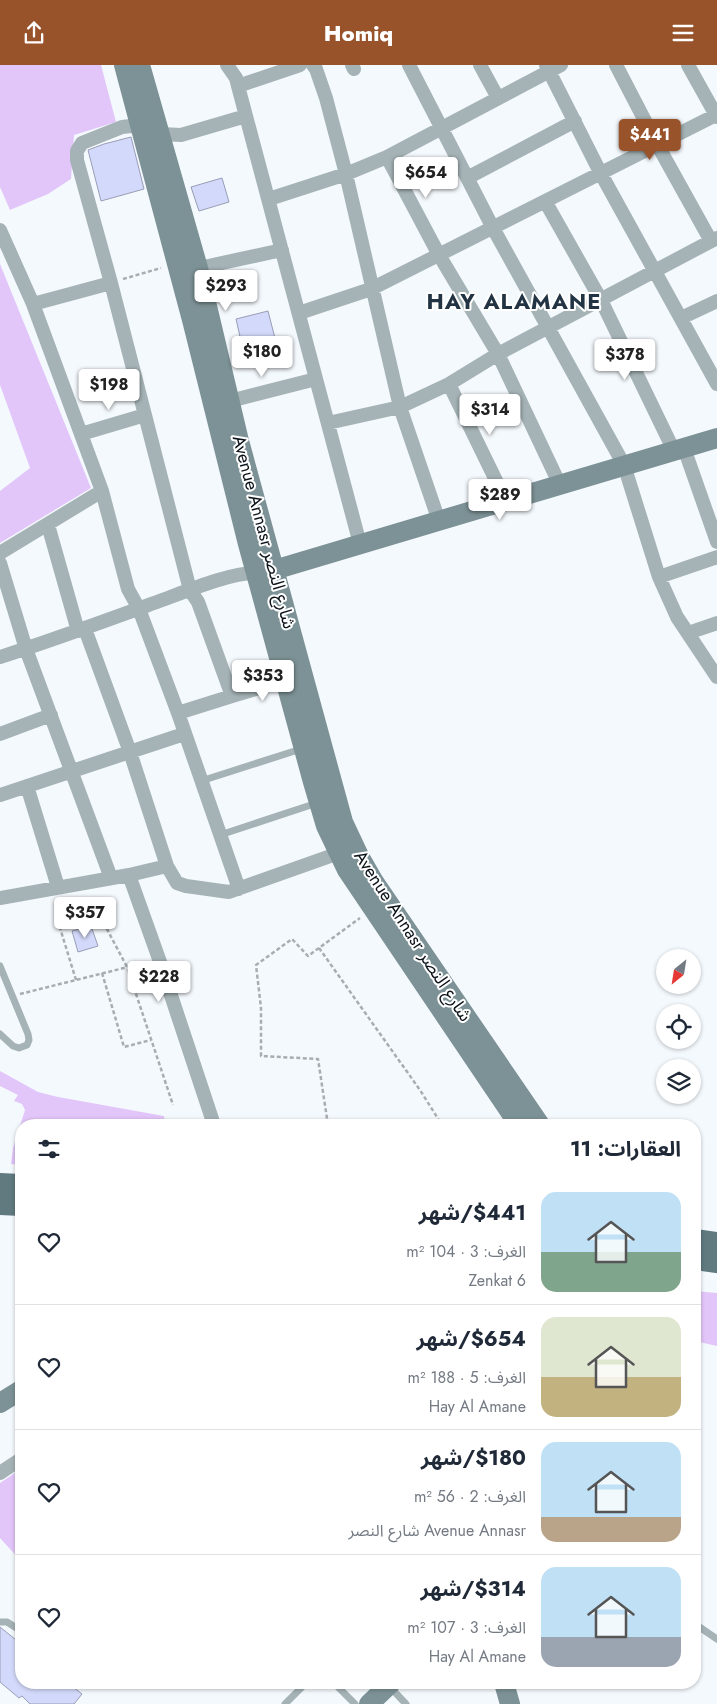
<!DOCTYPE html>
<html lang="ar">
<head>
<meta charset="utf-8">
<style>
  body { margin:0; font-family:Jost,"Noto Sans Arabic",sans-serif; background:#f2f2f3; color:#1f2937; direction:rtl; height:100vh; display:flex; flex-direction:column; font-size:19px; white-space:nowrap }
  * { box-sizing:border-box; margin:0 }
  p { font-size:16px; color:#747a83 }
  .icon { flex:none; width:28px; height:28px; fill:none; stroke:currentColor; stroke-width:2; stroke-linecap:round; stroke-linejoin:round }
  .map { position:relative; flex:1; overflow:hidden; direction:ltr }
  .panel { position:absolute; left:15px; top:1054px; width:686px; height:570px; display:flex; flex-direction:column; background:#fff; border-radius:20px; box-shadow:0 1px 4px #0004; direction:rtl }
  .panel>* { flex:none }
  .needle { width:32px; rotate:210deg }
  .buttons { position:absolute; left:656px; top:884px; display:grid; gap:10px }
  .buttons a { display:grid; place-items:center; width:45px; height:45px; border-radius:50%; background:#fff; box-shadow:0 1px 4px #0004; font-size:25px }
  .price { position:absolute; translate:-50% -42px; padding:0 11px; border-radius:5px; background:#fff; color:#222; font-size:16px; line-height:32px; filter:drop-shadow(0 1px 2px #0008) }
  .price::after { content:''; position:absolute; left:50%; top:30px; width:15px; height:11px; margin-left:-8px; background:inherit; clip-path:polygon(0 0,100% 0,50% 100%) }
  .price.active { background:#99532b; color:#fff }
  ul { padding:0; list-style:none }
  li { display:flex; align-items:center; gap:15px; height:125px; padding:0 20px }
  li+li { border-top:1px solid #e0e1e3 }
  li span { display:grid; place-items:center; flex:none; width:140px; height:100px; border-radius:15px; color:#555 }
  li>.icon { margin-inline-start:auto }
  span .icon { width:60px; height:60px; fill:#fffc; stroke-width:1 }
  li b { font-size:21px }
  h2 { display:flex; justify-content:space-between; align-items:center; height:60px; padding:0 20px; font-size:21px }
  header { display:flex; justify-content:space-between; align-items:center; height:65px; padding:0 20px; background:#99532b; color:#fff; font-size:22px; font-weight:800 }
  .map>svg:first-child { display:block }
  .green { fill:#e3c6f9 }
  .building { fill:#d3d9fa; stroke:#999db6 }
  .lines { fill:none; stroke-linecap:round; stroke-linejoin:round }
  .path { stroke:#a7adb1; stroke-width:2.5; stroke-dasharray:4 2.5; stroke-linecap:butt }
  .lane { stroke:#a5b3b6; stroke-width:7 }
  .street { stroke:#a5b3b6; stroke-width:14 }
  .secondary { stroke:#7d9296; stroke-width:20 }
  .primary { stroke:#617a80; stroke-width:22 }
  .labels { text-anchor:middle; dominant-baseline:central; stroke-width:4; stroke-linejoin:round; paint-order:stroke }
  .street-label { font-size:18px; fill:#0c141a; stroke:#fff }
  .district-label { font-size:22px; font-weight:bold; letter-spacing:1px; fill:#223443; stroke:#fff }
</style>
</head>
<body>
<header><svg class="icon" aria-label="menu" viewBox="0 0 24 24"><path d="M4 6h16M4 12h16M4 18h16"/></svg>Homiq<svg class="icon" aria-label="share" viewBox="0 0 24 24"><path d="M12 15V3M7 8l5-5 5 5M5 13v7h14v-7"/></svg></header>
<div class="map">
<svg width="717" height="1639" viewBox="0 0 717 1639">
  <rect width="100%" height="100%" fill="#f4f9fd"/>
  <path class="green" d="M 0,0 L 101,0 L 116,57 L 74,70 L 71,114 L 48,129 L 10,145 L 0,122 Z
    M 0,199 L 91,423 L 0,478 L 0,426 L 30,403 L 0,320 Z
    M 0,1006 L 38,1027 L 58,1032 L 164,1051 L 165,1060 L 21,1060 L 21,1100 L 11,1099 L 13,1083 L 25,1045 L 22,1039 L 14,1036 L 18,1030 L 0,1021 Z
    M 695,1226 L 717,1228 L 717,1281 L 695,1276 Z
    M 21,1404 L 21,1496 L 0,1473 L 0,1418 Z"/>
  <path class="building" d="M 131,72 L 144,124 L 101,136 L 88,85 L 104,79 Z
    M 222,113 L 229,137 L 199,146 L 191,122 Z
    M 268,246 L 277,281 L 244,289 L 236,254 Z
    M 91,861 L 98,881 L 78,887 L 72,866 Z
    M 0,1562 L 21,1579 L 21,1618 L 68,1618 L 82,1629 L 74,1639 L 30,1639 L 22,1631 L 19,1633 L 0,1617 Z"/>
  <g class="lines">
    <path class="path" d="M 123,214 L 161,203
      M 319,883 L 420,1025 L 442,1060
      M 102,908 L 124,982 L 151,975
      M 76,915 L 60,863 L 100,851 L 127,902 L 173,1040
      M 20,929 L 148,897
      M 328,1060 L 318,994 L 261,991 L 261,943 L 256,900 L 292,874 L 308,891 L 360,853"/>
    <path class="lane" d="M 201,716 L 301,684
      M 220,770 L 317,738
      M 0,901 L 28,969 L 29,975 L 27,980 L 19,983 L 13,981 L 0,969
      M 0,1557 L 7,1557 L 21,1566
      M 695,1559 L 717,1574
      M 334,1618 L 355,1639
      M 390,1622 L 406,1639
      M 285,1639 L 306,1618"/>
    <path class="street" d="M 227,0 L 236,13 L 238,21 L 360,479
      M 313,0 L 316,4 L 326,33 L 346,109 L 400,342 L 439,456
      M 352,0 L 354,4
      M 409,0 L 493,163 L 624,400 L 659,512 L 677,552 L 717,612
      M 480,0 L 498,33
      M 546,0 L 600,107 L 717,319
      M 616,0 L 657,79 L 711,176
      M 688,0 L 717,52
      M 238,21 L 300,0
      M 387,92 L 439,190 L 498,289 L 560,420
      M 467,113 L 575,56
      M 269,134 L 346,109 L 387,92 L 561,0
      M 545,136 L 601,235 L 674,386
      M 0,165 L 33,239 L 102,426 L 128,524 L 139,544 L 178,648 L 239,824
      M 190,205 L 282,185
      M 33,239 L 111,218
      M 299,248 L 371,224 L 716,50
      M 681,253 L 717,236
      M 449,319 L 506,436
      M 222,338 L 316,314
      M 328,358 L 400,342 L 449,319 L 498,289 L 717,173
      M 81,369 L 145,350
      M 684,383 L 717,477
      M 48,460 L 78,566
      M 0,488 L 102,426
      M 0,498 L 26,584 L 111,813
      M 659,512 L 717,492
      M 85,564 L 130,687 L 167,801 L 177,818 L 186,821 L 229,827 L 339,788
      M 688,568 L 717,558
      M 0,592 C 56,574 110,554 165,534 C 189,525 233,507 256,508
      M 232,631 L 286,615
      M 178,648 L 232,631 L 198,537 L 190,525 L 111,218 L 77,95 L 77,86 L 82,78 L 122,62 L 131,61 L 161,69 L 181,70 L 246,51
      M 0,669 L 51,650
      M 27,721 L 58,822
      M 0,730 L 184,669
      M 129,810 L 159,894 L 214,1060
      M 0,833 L 129,810 L 167,801
      M 0,1408 L 21,1394"/>
    <path class="secondary" d="M 124,0 L 192,255 L 248,479 L 313,717 L 326,761 L 347,805 L 519,1060
      M 140,0 L 198,203 L 239,376 L 343,757 L 359,791 L 374,817 L 540,1060
      M 261,507 L 274,505 L 717,373
      M 0,1338 L 21,1325
      M 504,1618 L 510,1639
      M 369,1639 L 391,1618"/>
    <path class="primary" d="M 0,1119 L 21,1120
      M 0,1139 L 21,1140
      M 695,1175 L 717,1178
      M 695,1194 L 717,1197"/>
  </g>
  <g class="labels">
    <g class="street-label">
      <text transform="translate(264 467) rotate(75)">Avenue Annasr شارع النصر</text>
      <text transform="translate(413 871) rotate(57)">Avenue Annasr شارع النصر</text>
    </g>
    <g class="district-label">
      <text x="514" y="236">HAY ALAMANE</text>
    </g>
  </g>
</svg>
<div class="buttons">
<a><svg class="needle" viewBox="-14 -14 28 28"><path d="M0-13l5 13h-10z" fill="#e53935"/><path d="M0 13l5-13h-10z" fill="#747a83"/></svg></a>
<a><svg class="icon" aria-label="locate" viewBox="0 0 24 24"><circle cx="12" cy="12" r="6"/><path d="M12 2v4M12 18v4M2 12h4M18 12h4"/></svg></a>
<a><svg class="icon" aria-label="layers" viewBox="0 0 24 24"><path d="M12 4l9 5-9 5-9-5zM3 14l9 5 9-5"/></svg></a>
</div>
<b class="price active" style="left:650px;top:96px">$441</b>
<b class="price" style="left:426px;top:134px">$654</b>
<b class="price" style="left:226px;top:247px">$293</b>
<b class="price" style="left:262px;top:313px">$180</b>
<b class="price" style="left:625px;top:316px">$378</b>
<b class="price" style="left:109px;top:346px">$198</b>
<b class="price" style="left:490px;top:371px">$314</b>
<b class="price" style="left:500px;top:456px">$289</b>
<b class="price" style="left:263px;top:637px">$353</b>
<b class="price" style="left:85px;top:874px">$357</b>
<b class="price" style="left:159px;top:938px">$228</b>
<section class="panel">
<h2>العقارات: 11<svg class="icon" aria-label="filters" viewBox="0 0 24 24"><path d="M4 7h16M4 17h16"/><circle cx="9" cy="7" r="2"/><circle cx="15" cy="17" r="2"/></svg></h2>
<ul>
<li><span style="background:linear-gradient(#bfe0f5 60%,#7fa58c 0)"><svg class="icon" aria-label="home" viewBox="0 0 24 24"><path d="M3 11l9-7 9 7M6 9v11h12V9"/></svg></span><div><b>$441/شهر</b><p>الغرف: 3 · 104 m²</p><p>Zenkat 6</p></div><svg class="icon" aria-label="heart" viewBox="0 0 24 24"><path d="M12 20l-8-8c-3-5 5-10 8-4 3-6 11-1 8 4z"/></svg></li>
<li><span style="background:linear-gradient(#dfe7d0 60%,#c2b280 0)"><svg class="icon" aria-label="home" viewBox="0 0 24 24"><path d="M3 11l9-7 9 7M6 9v11h12V9"/></svg></span><div><b>$654/شهر</b><p>الغرف: 5 · 188 m²</p><p>Hay Al Amane</p></div><svg class="icon" aria-label="heart" viewBox="0 0 24 24"><path d="M12 20l-8-8c-3-5 5-10 8-4 3-6 11-1 8 4z"/></svg></li>
<li><span style="background:linear-gradient(#bfe0f5 75%,#b9a48a 0)"><svg class="icon" aria-label="home" viewBox="0 0 24 24"><path d="M3 11l9-7 9 7M6 9v11h12V9"/></svg></span><div><b>$180/شهر</b><p>الغرف: 2 · 56 m²</p><p>Avenue Annasr شارع النصر</p></div><svg class="icon" aria-label="heart" viewBox="0 0 24 24"><path d="M12 20l-8-8c-3-5 5-10 8-4 3-6 11-1 8 4z"/></svg></li>
<li><span style="background:linear-gradient(#bfe0f5 70%,#9aa5b1 0)"><svg class="icon" aria-label="home" viewBox="0 0 24 24"><path d="M3 11l9-7 9 7M6 9v11h12V9"/></svg></span><div><b>$314/شهر</b><p>الغرف: 3 · 107 m²</p><p>Hay Al Amane</p></div><svg class="icon" aria-label="heart" viewBox="0 0 24 24"><path d="M12 20l-8-8c-3-5 5-10 8-4 3-6 11-1 8 4z"/></svg></li>
</ul>
</section>
</div>
</body>
</html>
